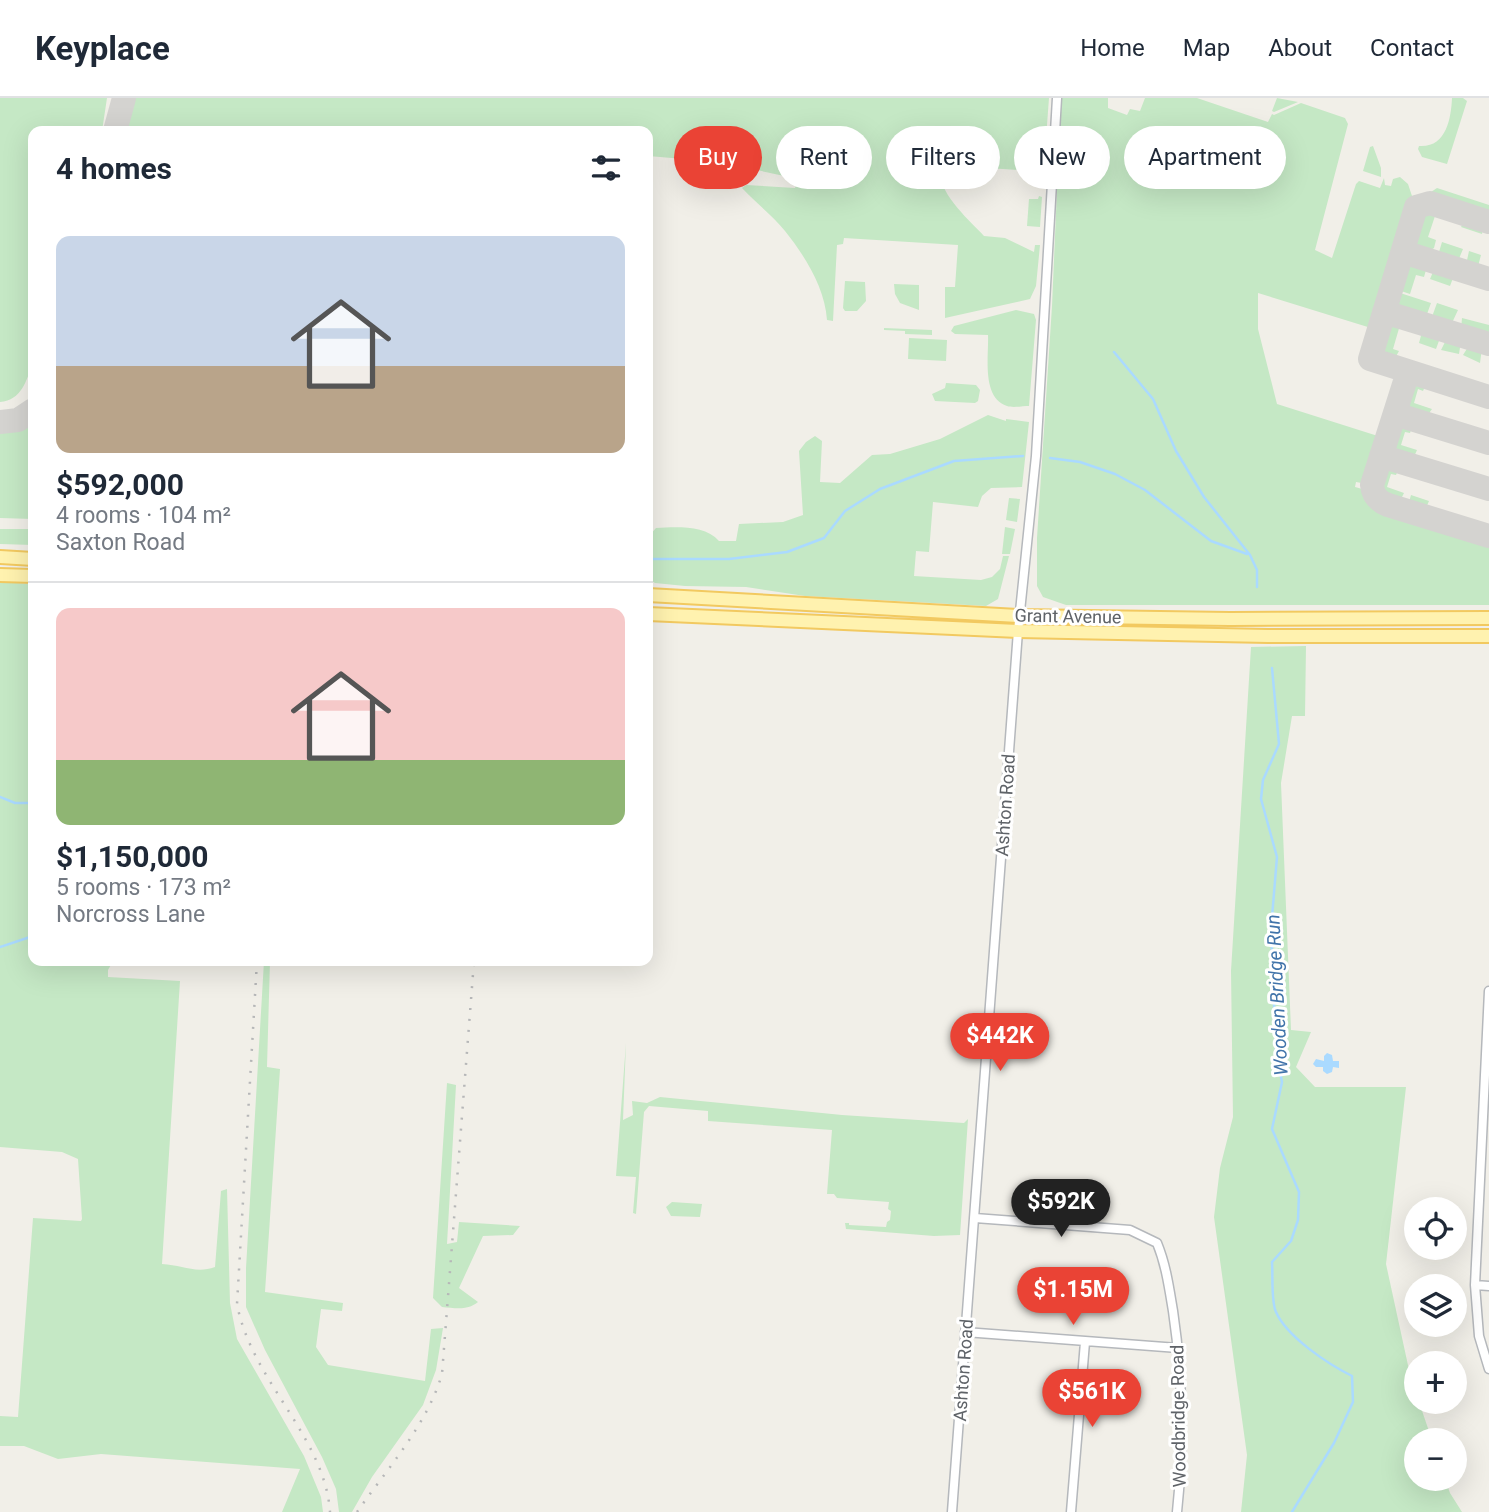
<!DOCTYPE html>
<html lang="en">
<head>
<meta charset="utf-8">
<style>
  body { margin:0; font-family:Roboto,sans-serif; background:#f2f2f3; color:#1f2937; height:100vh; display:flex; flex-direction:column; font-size:26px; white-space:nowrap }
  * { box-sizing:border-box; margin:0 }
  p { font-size:23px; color:#747a83 }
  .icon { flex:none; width:38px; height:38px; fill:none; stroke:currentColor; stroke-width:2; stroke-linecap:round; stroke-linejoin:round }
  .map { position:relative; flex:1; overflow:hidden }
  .panel { position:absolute; left:28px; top:28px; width:625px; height:840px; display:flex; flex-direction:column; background:#fff; border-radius:14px; box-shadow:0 7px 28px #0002 }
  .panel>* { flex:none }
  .guide { position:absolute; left:674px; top:28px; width:665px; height:63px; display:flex; gap:14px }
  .buttons { position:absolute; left:1404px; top:1099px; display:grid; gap:14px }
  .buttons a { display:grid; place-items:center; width:63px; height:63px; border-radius:50%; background:#fff; box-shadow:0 7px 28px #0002; font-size:35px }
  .price { position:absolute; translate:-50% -60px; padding:0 16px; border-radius:24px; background:#ea4335; color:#fff; font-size:23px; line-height:46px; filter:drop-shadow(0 2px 4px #0008) }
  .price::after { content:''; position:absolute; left:50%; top:42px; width:21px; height:16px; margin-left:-10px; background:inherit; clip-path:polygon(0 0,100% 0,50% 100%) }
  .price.selected { background:#222; color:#fff }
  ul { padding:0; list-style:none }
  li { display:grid; align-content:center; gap:14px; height:371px; padding:0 28px }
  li+li { border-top:2px solid #e0e1e3 }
  li span { display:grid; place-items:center; height:217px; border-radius:14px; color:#555 }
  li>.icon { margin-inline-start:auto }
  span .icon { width:126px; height:126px; fill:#fffc; stroke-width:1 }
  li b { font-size:30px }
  h2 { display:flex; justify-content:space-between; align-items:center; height:84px; padding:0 28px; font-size:30px }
  .tag { padding:0 24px; border-radius:32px; background:#fff; box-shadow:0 7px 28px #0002; font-size:24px; line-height:63px }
  .tag.selected { background:#ea4335; color:#fff }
  header { display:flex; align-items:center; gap:42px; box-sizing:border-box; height:98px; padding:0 35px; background:#fff; border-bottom:2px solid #e0e1e3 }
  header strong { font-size:33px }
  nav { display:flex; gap:38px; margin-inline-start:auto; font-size:24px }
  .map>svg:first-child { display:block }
  .green { fill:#c5e8c5 }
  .water { fill:#aadaff }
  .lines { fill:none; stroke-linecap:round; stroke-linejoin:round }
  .stream { stroke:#aadaff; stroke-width:2.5 }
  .taxiway { stroke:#d4d3d0; stroke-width:24 }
  .street-casing { stroke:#b5b8bc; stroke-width:11 }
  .primary-casing { stroke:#f2c960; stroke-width:16 }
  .street { stroke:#fff; stroke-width:8 }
  .primary { stroke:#fff2af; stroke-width:12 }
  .rail { stroke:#b6b7b8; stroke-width:2.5; stroke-dasharray:2 9; stroke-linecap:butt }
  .labels { text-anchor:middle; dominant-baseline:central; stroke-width:6; stroke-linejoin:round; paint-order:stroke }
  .street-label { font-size:18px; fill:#5f6368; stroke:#fff }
  .water-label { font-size:19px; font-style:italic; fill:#4174aa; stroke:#fff }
</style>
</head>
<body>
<header>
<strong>Keyplace</strong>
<nav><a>Home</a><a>Map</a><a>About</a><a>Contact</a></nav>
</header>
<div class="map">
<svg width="1489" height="1414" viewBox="0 0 1489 1414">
  <rect width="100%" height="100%" fill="#f1efe8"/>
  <path class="green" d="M 0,0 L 107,0 L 102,33 L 33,33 L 33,265 C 26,283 22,302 0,304 Z
    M 134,0 L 1049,0 L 1043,81 L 1023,80 L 1019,76 L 1019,72 L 942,67 C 932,90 969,122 984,138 L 1005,140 L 1034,154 L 1035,147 L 1040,147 L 1036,188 L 1030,201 L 945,220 L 945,189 L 955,189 L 958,147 L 844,140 L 843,146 L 837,147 L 833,223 L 827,222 C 825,190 805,158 785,133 C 773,118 756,105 742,90 L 746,87 L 795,90 L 798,81 L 720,64 L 648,58 L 648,33 L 124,33 Z
    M 1061,0 L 1108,0 L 1108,10 L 1127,17 L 1130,11 L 1140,13 L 1145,0 L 1197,0 L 1268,24 L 1272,16 L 1274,17 L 1301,5 L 1345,20 L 1348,26 L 1315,152 L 1332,160 L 1356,86 L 1359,83 L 1380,90 L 1384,80 L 1385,87 L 1391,88 L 1393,81 L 1400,79 L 1408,86 L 1413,101 L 1380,209 L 1371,230 L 1258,195 L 1258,231 L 1277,306 L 1381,339 L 1367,386 L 1356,384 L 1355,389 L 1366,392 L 1370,401 L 1376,408 L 1489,444 L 1489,507 L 1066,507 L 1043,499 L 1037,488 L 1037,440 L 1052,208 Z
    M 1277,0 L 1298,4 L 1274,14 L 1272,13 Z
    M 1452,0 L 1463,0 L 1467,3 L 1447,66 L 1422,59 L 1418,51 L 1419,48 C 1446,50 1451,21 1452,0 Z
    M 1373,48 L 1381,70 L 1381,79 L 1363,73 L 1370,49 Z
    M 1437,90 L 1489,107 L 1489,116 L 1436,99 L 1431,94 Z
    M 1039,98 L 1042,99 L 1040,129 L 1027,128 L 1029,101 L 1038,101 Z
    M 1427,109 L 1432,110 L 1436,115 L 1428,139 L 1436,142 L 1434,150 L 1426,155 L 1418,152 L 1412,138 L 1419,115 Z
    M 1466,121 L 1483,127 L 1482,136 L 1461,129 Z
    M 1442,144 L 1463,151 L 1458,163 L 1454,165 L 1440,159 L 1439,154 Z
    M 1469,153 L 1481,157 L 1477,172 L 1466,167 Z
    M 1408,163 L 1424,167 L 1426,172 L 1424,179 L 1416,177 L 1410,196 L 1395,191 L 1403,166 Z
    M 1438,171 L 1452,176 L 1453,180 L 1450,188 L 1430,181 L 1433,174 Z
    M 845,183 L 865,184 L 866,203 L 857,213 L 845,213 L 843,210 Z
    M 894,186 L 919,187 L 919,212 L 900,205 L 895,196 Z
    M 1394,193 L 1431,205 L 1427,216 L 1422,219 L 1399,212 L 1393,202 Z
    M 1437,205 L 1458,212 L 1451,227 L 1434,222 L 1433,216 Z
    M 1016,212 L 1034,216 L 1036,222 L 1029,308 C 1023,308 1013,310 1007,308 C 981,299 989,258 988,237 L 955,236 L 951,233 L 954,228 Z
    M 1462,220 L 1489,227 L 1489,240 L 1461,232 Z
    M 1391,221 L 1398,223 L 1400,227 L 1393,251 L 1399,253 L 1394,262 L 1382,258 L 1377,247 L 1383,227 Z
    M 884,230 L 932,232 L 932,237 L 905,236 L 905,233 L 884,232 Z
    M 1427,232 L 1439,236 L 1440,240 L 1436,251 L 1419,245 L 1422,234 Z
    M 909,240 L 947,242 L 946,263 L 908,261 Z
    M 1447,240 L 1461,243 L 1459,256 L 1441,252 Z
    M 1470,246 L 1482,250 L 1480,265 L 1463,257 Z
    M 1416,281 L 1425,283 L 1426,286 L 1423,293 L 1418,291 L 1414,305 L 1432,311 L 1427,318 L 1411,314 L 1405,308 L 1409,286 Z
    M 946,285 L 976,287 L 980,292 L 978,303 L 975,305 L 935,303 L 932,296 L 945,290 Z
    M 988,317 L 1006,323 L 1006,321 L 1029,324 L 1022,389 L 991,390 L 982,398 L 978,409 L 933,404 L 929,454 L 916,453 L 914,478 L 981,482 L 992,479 L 1000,471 L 1003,458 L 1009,458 L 998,501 L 986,508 L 805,498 L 746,489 L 685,488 L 655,485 L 648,481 L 648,439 L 656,430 C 677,429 705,427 719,443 L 736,443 L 739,426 L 783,424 L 803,417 L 799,353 L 806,344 L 815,338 L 822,343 L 820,384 L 840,385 L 872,357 L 890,356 L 940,341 Z
    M 33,323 L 33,421 L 0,420 L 0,333 L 14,332 Z
    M 1405,323 L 1412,329 L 1410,335 L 1405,334 L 1401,347 L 1417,352 L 1413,361 C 1389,356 1387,350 1396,328 Z
    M 1391,366 L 1399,370 L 1396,377 L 1391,376 L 1387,389 L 1404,395 L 1400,403 L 1381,398 L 1377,391 L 1383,370 Z
    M 1411,397 L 1429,403 L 1426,410 C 1421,413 1412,409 1409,404 Z
    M 1009,400 L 1020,401 L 1017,424 L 1006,422 Z
    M 1005,429 L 1015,431 L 1010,456 L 1002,456 Z
    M 0,431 L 33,431 L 33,447 L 0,446 Z
    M 0,484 L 33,486 L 33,863 L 113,863 L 108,872 L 108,879 L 180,883 L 162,1166 C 182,1167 196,1176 215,1169 L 221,1093 L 227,1091 L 230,1205 L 237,1241 L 304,1358 L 321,1399 L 323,1414 L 282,1414 L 300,1371 L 101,1356 L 58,1361 L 24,1348 L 0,1348 L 0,1318 L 18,1319 L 33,1120 L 81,1123 L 82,1121 L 78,1061 L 62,1054 L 0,1049 Z
    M 1306,548 L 1305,618 L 1292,618 L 1281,685 L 1291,932 L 1311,934 L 1296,969 L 1315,989 L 1406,989 L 1386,1166 L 1416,1304 L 1419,1304 L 1432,1342 L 1416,1342 L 1416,1381 L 1445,1381 L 1450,1395 L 1462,1414 L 1241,1414 L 1247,1357 L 1214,1119 L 1220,1070 L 1233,1019 L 1231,873 L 1251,549 Z
    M 264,863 L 270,863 L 267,969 L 280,971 L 265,1194 L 343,1205 L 342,1213 L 321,1211 L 316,1249 L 328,1267 L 425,1283 L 431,1231 L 443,1230 L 436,1272 L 423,1307 L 372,1379 L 352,1414 L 339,1414 L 336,1391 L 322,1359 L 265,1252 L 246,1209 L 246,1170 Z
    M 626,945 L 623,1022 L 633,1017 L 632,1003 L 647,1005 L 660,999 L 842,1017 L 964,1025 L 968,1021 L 960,1137 L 934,1138 L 846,1131 L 845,1125 L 849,1125 L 849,1127 L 886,1129 L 887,1124 L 890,1122 L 891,1113 L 888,1111 L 889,1104 L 837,1100 L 834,1096 L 827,1096 L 832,1032 L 708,1023 L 708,1013 L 649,1008 L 644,1014 L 636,1116 L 633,1115 L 636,1079 L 616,1078 Z
    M 447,985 L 456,987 L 447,1146 L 457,1144 L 459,1124 L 520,1128 L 513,1137 L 483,1138 L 459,1190 L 478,1204 C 467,1213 455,1210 442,1209 L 433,1200 Z
    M 672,1104 L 702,1106 L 700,1119 L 671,1118 L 666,1109 Z"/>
  <path class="water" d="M 1327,955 L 1332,957 L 1333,963 L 1339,963 L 1339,970 L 1333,969 L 1332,974 L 1327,976 L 1323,973 L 1323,969 L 1316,969 L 1313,966 L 1316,961 L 1324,963 L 1324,958 Z"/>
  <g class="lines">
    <path class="stream" d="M 1114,254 L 1153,301 L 1176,353 L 1204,399 L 1250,457 L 1257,472 L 1257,489
      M 1050,360 L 1080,364 L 1115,376 L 1145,392 L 1211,443 L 1247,456
      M 648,461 L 729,461 L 787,454 L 824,440 L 845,413 L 880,391 L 954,363 L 1023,358
      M 1272,570 L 1279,646 L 1263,682 L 1261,701 L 1277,759 L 1271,831 L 1276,954 L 1282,984 L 1272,1031 L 1299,1094 L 1298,1122 L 1291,1143 L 1272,1164 C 1273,1177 1271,1204 1276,1214 C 1287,1239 1328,1266 1352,1278 L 1353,1304 L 1334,1345 L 1292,1414
      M 0,699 L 15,705 L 33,705
      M 0,849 L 33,838"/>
    <path class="taxiway" d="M 115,33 L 124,0
      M 1489,124 L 1430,105 L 1416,109 L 1370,261 L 1489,299
      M 1403,154 L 1489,181
      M 1384,214 L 1489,246
      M 1408,274 L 1372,387 C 1373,398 1378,403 1388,407 L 1489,438
      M 1395,316 L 1489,345
      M 0,324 L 18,322 L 33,312
      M 1381,358 L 1489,391"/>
    <g class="street-casing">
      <path id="street" d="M 1489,893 L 1475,1187 L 1479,1238 L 1489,1271
        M 975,1120 L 1130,1132 L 1157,1145 C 1166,1167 1169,1189 1173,1213 C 1183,1280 1184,1347 1177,1414
        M 1475,1187 L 1489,1188
        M 965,1234 L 1178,1250
        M 952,1414 L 1018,533 L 1036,358 L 1057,0
        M 1071,1414 L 1085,1244"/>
    </g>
    <g class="primary-casing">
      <path id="primary" d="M 0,459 L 33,461
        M 0,477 L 33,478
        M 648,497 L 1019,518 L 1230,521 L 1489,520
        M 648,516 L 1018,533 L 1268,538 L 1489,538"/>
    </g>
    <use href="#street" class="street"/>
    <use href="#primary" class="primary"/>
    <path class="rail" d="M 257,863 L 237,1206 C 251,1282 325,1339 330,1414
      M 357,1414 C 387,1371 427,1327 442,1276 L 474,863"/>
  </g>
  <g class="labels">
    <g class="street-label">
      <text transform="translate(1068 518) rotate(1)">Grant Avenue</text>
      <text transform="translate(1005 707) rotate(-86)">Ashton Road</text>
      <text transform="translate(963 1272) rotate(-86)">Ashton Road</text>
      <text transform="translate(1178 1318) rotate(-91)">Woodbridge Road</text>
    </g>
    <g class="water-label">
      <text transform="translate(1277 897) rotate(-93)">Wooden Bridge Run</text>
    </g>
  </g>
</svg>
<div class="buttons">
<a><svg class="icon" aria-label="locate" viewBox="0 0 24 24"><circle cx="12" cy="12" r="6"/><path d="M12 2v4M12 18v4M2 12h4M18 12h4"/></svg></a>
<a><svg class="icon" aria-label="layers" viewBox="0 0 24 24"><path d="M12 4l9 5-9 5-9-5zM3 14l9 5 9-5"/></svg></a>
<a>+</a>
<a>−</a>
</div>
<b class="price" style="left:1000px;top:975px">$442K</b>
<b class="price selected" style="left:1061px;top:1141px">$592K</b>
<b class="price" style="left:1073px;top:1229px">$1.15M</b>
<b class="price" style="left:1092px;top:1331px">$561K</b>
<div class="guide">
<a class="tag selected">Buy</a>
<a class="tag">Rent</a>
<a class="tag">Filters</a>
<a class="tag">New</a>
<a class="tag">Apartment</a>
</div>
<section class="panel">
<h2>4 homes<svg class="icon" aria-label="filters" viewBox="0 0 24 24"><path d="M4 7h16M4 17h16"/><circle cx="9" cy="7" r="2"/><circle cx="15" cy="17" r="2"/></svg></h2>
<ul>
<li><span style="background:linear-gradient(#c9d6e8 60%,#b9a48a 0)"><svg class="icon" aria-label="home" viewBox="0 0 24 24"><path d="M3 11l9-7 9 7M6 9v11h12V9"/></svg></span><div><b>$592,000</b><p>4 rooms · 104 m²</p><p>Saxton Road</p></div></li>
<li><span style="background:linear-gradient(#f6c9c9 70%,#8fb573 0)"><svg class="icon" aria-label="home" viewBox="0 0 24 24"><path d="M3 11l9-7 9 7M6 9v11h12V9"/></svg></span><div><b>$1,150,000</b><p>5 rooms · 173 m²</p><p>Norcross Lane</p></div></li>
</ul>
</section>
</div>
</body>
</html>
